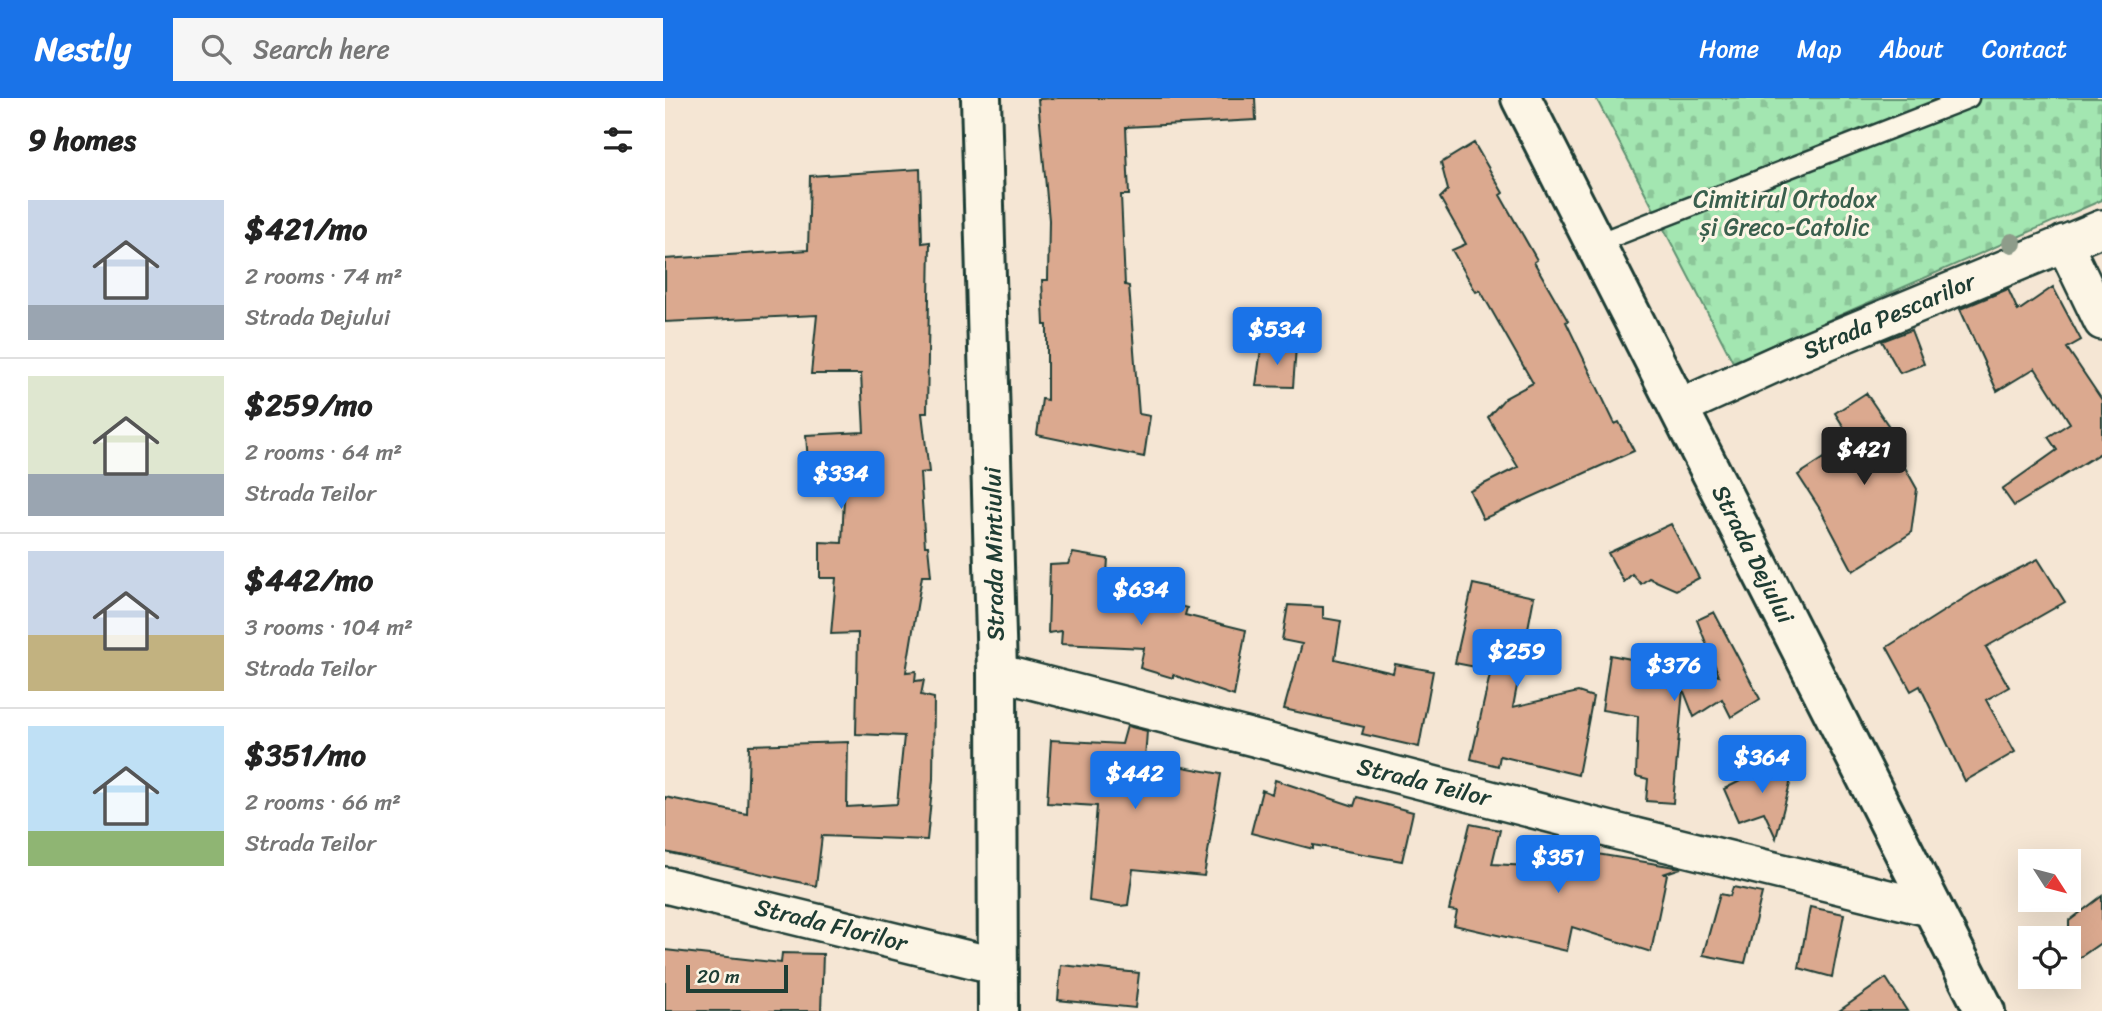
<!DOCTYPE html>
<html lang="en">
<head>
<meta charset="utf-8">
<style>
  body { margin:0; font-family:Sriracha,sans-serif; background:#f6f6f6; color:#222; height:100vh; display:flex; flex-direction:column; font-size:26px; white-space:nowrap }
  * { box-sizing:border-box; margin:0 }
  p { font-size:23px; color:#767676 }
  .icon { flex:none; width:38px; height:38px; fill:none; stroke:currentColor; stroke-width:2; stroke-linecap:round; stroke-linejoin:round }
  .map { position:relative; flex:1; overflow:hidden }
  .sheet { display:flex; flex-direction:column; background:#fff; width:665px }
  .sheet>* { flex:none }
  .needle { width:46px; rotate:126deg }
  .fabs { position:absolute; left:1353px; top:751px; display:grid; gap:14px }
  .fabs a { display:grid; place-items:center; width:63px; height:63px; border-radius:0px; background:#fff; box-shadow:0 7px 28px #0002; font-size:35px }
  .scale { position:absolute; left:21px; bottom:18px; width:102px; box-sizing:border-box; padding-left:7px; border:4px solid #1f3d34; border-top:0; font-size:19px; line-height:24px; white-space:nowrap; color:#1f3d34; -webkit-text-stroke:5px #fcf5e5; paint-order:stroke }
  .price { position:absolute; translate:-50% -60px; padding:0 16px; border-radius:7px; background:#1a73e8; color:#fff; font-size:23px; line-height:46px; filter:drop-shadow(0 2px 4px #0008) }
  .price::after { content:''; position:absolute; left:50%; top:42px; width:21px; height:16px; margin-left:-10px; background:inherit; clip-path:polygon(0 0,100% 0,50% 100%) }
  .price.selected { background:#222; color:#fff }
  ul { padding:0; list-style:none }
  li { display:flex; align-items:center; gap:21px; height:175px; padding:0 28px }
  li+li { border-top:2px solid #e0e0e0 }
  li span { display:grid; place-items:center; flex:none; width:196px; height:140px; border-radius:0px; color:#555 }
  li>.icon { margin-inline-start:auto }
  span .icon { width:84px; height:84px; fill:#fffc; stroke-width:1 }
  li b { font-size:30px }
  h2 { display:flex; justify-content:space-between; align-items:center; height:84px; padding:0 28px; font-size:30px }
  header { display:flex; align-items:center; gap:42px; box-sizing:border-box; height:98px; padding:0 35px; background:#1a73e8; color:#fff }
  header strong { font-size:33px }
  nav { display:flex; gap:38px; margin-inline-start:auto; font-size:24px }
  .search { width:490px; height:63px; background:#f6f6f6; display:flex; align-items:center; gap:18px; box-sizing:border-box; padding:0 24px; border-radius:0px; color:#767676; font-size:26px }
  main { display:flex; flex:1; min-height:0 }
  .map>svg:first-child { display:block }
  .cemetery { fill:url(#cemetery-stones); stroke:#619272; stroke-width:2 }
  .building { fill:#dba98f; stroke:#1f3d34; stroke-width:2 }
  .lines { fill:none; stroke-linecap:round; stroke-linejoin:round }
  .service-casing { stroke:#1f3d34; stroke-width:23 }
  .minor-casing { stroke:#1f3d34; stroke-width:40 }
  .secondary-casing { stroke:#1f3d34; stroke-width:44 }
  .service { stroke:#fcf5e5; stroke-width:18 }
  .minor { stroke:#fcf5e5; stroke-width:35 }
  .secondary { stroke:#fcf5e5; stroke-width:38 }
  .tree { fill:#8e9c8a }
  .labels { text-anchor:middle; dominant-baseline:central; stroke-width:6; stroke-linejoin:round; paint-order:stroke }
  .park-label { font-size:24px; fill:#395f4d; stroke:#fcf5e5 }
  .street-label { font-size:24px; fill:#1f3d34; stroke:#fcf5e5 }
</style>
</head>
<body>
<header>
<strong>Nestly</strong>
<div class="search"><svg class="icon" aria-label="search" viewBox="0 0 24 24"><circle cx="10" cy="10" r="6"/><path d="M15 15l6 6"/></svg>Search here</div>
<nav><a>Home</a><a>Map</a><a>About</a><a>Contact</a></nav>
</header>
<main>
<section class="sheet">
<h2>9 homes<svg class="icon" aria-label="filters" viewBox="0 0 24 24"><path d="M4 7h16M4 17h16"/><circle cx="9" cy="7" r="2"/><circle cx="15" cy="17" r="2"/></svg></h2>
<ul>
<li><span style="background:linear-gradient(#c9d6e8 75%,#9aa5b1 0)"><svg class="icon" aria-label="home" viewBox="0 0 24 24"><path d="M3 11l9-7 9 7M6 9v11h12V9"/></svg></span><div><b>$421/mo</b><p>2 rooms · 74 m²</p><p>Strada Dejului</p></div></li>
<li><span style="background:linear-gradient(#dfe7d0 70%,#9aa5b1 0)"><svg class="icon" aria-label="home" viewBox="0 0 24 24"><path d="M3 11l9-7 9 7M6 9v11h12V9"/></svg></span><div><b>$259/mo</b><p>2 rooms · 64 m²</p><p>Strada Teilor</p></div></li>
<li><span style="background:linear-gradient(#c9d6e8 60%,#c2b280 0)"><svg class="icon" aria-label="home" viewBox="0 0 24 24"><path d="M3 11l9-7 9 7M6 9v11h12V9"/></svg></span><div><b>$442/mo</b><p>3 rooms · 104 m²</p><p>Strada Teilor</p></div></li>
<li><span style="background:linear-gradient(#bfe0f5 75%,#8fb573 0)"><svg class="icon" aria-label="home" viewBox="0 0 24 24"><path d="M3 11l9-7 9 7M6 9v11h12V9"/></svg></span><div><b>$351/mo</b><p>2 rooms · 66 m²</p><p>Strada Teilor</p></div></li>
</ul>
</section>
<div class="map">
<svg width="1437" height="913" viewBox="0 0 1437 913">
  <defs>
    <pattern id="cemetery-stones" width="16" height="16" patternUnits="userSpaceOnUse" patternTransform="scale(1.75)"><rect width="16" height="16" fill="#a3e6b1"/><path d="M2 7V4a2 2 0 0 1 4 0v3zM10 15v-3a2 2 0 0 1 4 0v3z" fill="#8cc699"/></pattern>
  </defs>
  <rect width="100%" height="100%" fill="#f5e6d4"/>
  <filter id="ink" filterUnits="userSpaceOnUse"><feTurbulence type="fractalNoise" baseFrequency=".0143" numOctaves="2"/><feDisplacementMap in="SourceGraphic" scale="14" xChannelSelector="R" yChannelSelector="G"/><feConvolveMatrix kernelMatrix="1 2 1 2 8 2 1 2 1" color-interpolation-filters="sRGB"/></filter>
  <g filter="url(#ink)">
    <path class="cemetery" d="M 931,0 L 1437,0 L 1437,102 L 1068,264 Z"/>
    <path class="building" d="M 393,0 L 590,0 L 591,22 L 461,29 L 464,97 L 456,97 L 460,187 L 464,188 L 474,316 L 485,318 L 479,359 L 372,337 L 377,301 L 382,302 L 382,227 L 379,227 L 377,182 L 383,182 L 384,122 L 373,1 Z
      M 809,45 L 838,95 L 835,97 L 872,162 L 869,164 L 903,223 L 901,224 L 950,326 L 954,324 L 969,353 L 818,421 L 805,393 L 853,369 L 823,319 L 840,300 L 868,285 L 815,192 L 811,194 L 787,152 L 801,146 L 775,100 L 783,92 L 776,65 Z
      M 255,71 L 257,145 L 265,144 L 262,315 L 257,315 L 264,374 L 255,375 L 260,448 L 263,448 L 266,478 L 257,478 L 241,574 L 251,573 L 250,583 L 259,582 L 256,597 L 269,600 L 268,681 L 262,742 L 157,738 L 151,788 L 0,754 L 0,699 L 82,716 L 84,647 L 183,644 L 182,709 L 232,706 L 239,638 L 191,636 L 193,535 L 166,536 L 171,480 L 155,480 L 155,444 L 177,445 L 180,377 L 144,378 L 141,337 L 199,334 L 196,276 L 146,276 L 152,217 L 0,224 L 0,161 L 143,152 L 145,78 Z
      M 1388,189 L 1416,242 L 1402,250 L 1437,302 L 1437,354 L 1349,408 L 1337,391 L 1392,352 L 1383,339 L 1405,325 L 1370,270 L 1332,293 L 1295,211 L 1343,191 L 1353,213 Z
      M 1246,232 L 1259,266 L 1235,275 L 1217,243 Z
      M 631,249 L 628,289 L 591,288 L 596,251 Z
      M 1201,295 L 1225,330 L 1224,341 L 1252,391 L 1246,435 L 1188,473 L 1155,411 L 1133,377 L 1187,342 L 1170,315 Z
      M 1006,426 L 1034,480 L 1011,492 L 984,480 L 976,486 L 967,476 L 959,484 L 943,455 Z
      M 408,455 L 443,461 L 441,490 L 522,510 L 520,517 L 581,532 L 569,598 L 508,577 L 508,580 L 475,570 L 479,550 L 396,546 L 397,533 L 383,535 L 385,467 L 403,466 Z
      M 1373,461 L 1400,504 L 1321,549 L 1344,589 L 1321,602 L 1350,654 L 1300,683 L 1255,588 L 1246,593 L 1222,549 L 1315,490 Z
      M 808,486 L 869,499 L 848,609 L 913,594 L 928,599 L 913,677 L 835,658 L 833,668 L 806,661 L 826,572 L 790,565 Z
      M 623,507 L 658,509 L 658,520 L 676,523 L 670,561 L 728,575 L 730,566 L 768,573 L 754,649 L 697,636 L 699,629 L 619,611 L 637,546 L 617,542 Z
      M 1049,514 L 1095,601 L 1066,619 L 1057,601 L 1029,619 L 1018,591 L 1008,705 L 981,703 L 983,681 L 971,678 L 973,618 L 937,612 L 945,557 L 1054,578 L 1032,522 Z
      M 462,628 L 482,633 L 480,662 L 556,676 L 539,778 L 468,771 L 463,807 L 455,808 L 424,803 L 432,708 L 382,705 L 386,642 L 457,646 Z
      M 1130,666 L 1111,740 L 1099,714 L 1073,723 L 1059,691 L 1101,670 L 1105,675 Z
      M 610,682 L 689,708 L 692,699 L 748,714 L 737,763 L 648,747 L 648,751 L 586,735 L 597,692 L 607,696 Z
      M 805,726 L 835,732 L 827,766 L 885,769 L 893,744 L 922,749 L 920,754 L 1016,770 L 998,776 L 1002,776 L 986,854 L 907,829 L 902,853 L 789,827 L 792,813 L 784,812 Z
      M 1068,789 L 1097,795 L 1080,865 L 1038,857 L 1055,796 L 1065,798 Z
      M 1437,798 L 1437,844 L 1404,867 L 1404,823 Z
      M 1145,809 L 1179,816 L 1167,879 L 1134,870 Z
      M 0,852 L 116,865 L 117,855 L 158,856 L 156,913 L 0,913 Z
      M 396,867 L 474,875 L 470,910 L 393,902 Z
      M 1221,880 L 1242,913 L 1174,913 Z"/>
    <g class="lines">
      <g class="service-casing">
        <path id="service" d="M 930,146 L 1304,0"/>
      </g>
      <g class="minor-casing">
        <path id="minor" d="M 1399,145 L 1437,224
          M 1013,310 L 1135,255 L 1437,130
          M 332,574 L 954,734 L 1268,811
          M 0,787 L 332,868"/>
      </g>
      <g class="secondary-casing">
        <path id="secondary" d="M 316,0 L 332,574 L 333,913
          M 856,0 L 1320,913"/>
      </g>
      <use href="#service" class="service"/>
      <use href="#minor" class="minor"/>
      <use href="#secondary" class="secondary"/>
    </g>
    <circle class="tree" cx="1347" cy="145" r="10"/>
  </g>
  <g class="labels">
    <g class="park-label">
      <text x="1120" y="101">Cimitirul Ortodox<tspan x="1120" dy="28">și Greco-Catolic</tspan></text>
    </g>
    <g class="street-label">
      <text transform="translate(1224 218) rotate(-23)">Strada Pescarilor</text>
      <text transform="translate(329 456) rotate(-91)">Strada Mintiului</text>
      <text transform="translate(1088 456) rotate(63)">Strada Dejului</text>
      <text transform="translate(759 684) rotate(14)">Strada Teilor</text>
      <text transform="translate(166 827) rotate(14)">Strada Florilor</text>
    </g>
  </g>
</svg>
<div class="fabs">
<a><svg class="needle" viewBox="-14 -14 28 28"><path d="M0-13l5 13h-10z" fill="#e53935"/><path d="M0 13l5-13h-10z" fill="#767676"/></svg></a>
<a><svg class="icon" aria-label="locate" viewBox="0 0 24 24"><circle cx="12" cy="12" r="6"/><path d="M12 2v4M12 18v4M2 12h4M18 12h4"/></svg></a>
</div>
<div class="scale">20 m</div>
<b class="price" style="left:612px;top:269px">$534</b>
<b class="price selected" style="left:1199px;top:389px">$421</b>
<b class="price" style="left:176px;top:413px">$334</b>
<b class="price" style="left:476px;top:529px">$634</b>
<b class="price" style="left:852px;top:591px">$259</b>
<b class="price" style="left:1009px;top:605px">$376</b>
<b class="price" style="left:1097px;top:697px">$364</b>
<b class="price" style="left:470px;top:713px">$442</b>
<b class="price" style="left:893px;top:797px">$351</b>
</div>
</main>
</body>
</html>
